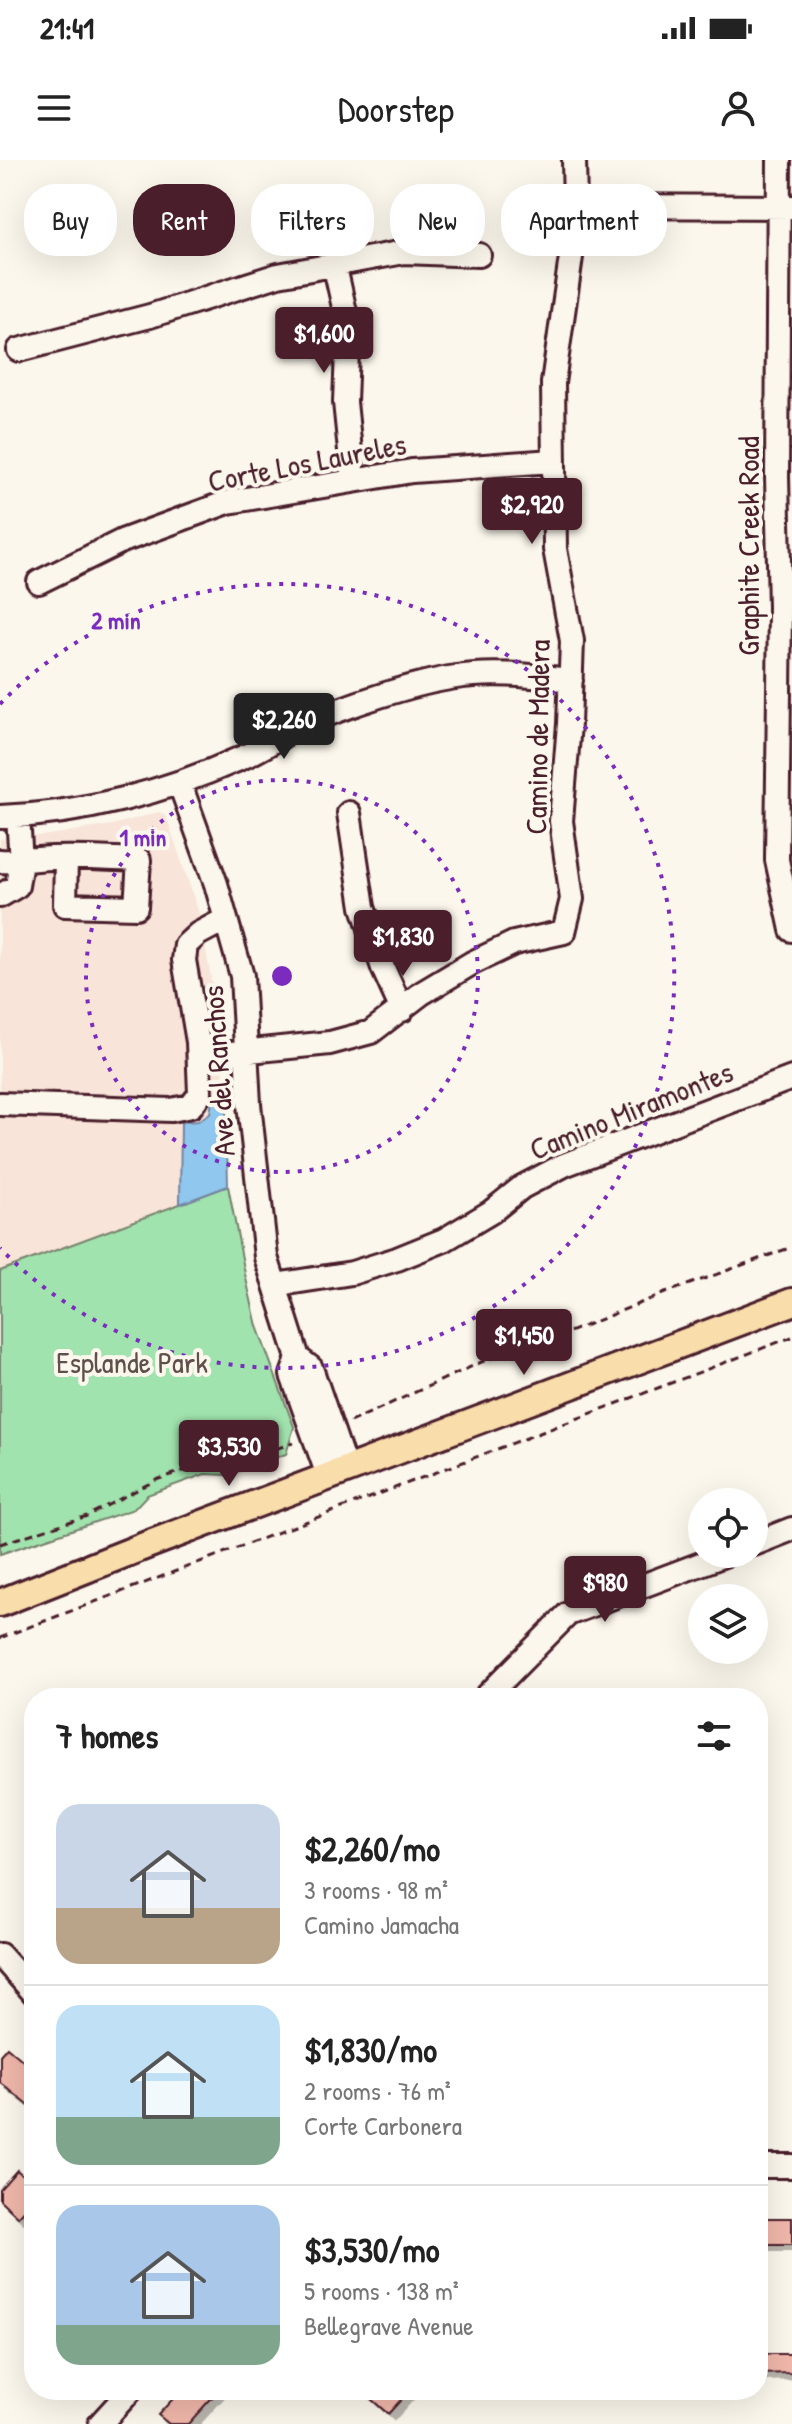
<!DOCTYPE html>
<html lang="en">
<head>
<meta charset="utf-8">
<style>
  body { margin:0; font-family:"Patrick Hand",sans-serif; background:#f2f2f2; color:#222; height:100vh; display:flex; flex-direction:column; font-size:30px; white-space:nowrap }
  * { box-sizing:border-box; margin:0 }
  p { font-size:26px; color:#767676 }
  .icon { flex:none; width:44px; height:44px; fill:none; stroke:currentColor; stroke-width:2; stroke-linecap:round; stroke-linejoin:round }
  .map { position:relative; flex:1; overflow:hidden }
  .panel { position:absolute; left:24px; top:1528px; width:744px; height:712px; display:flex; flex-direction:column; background:#fff; border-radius:32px; box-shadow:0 8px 32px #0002 }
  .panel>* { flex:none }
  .hud { position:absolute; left:24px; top:24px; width:744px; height:72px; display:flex; gap:16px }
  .fabs { position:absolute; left:688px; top:1328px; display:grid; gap:16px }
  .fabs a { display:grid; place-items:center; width:80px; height:80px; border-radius:50%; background:#fff; box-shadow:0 8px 32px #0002; font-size:40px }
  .price { position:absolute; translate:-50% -68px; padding:0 18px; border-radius:8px; background:#4a1f2b; color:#fff; font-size:26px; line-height:52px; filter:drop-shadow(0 2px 4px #0008) }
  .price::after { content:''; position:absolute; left:50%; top:48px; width:24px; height:18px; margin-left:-12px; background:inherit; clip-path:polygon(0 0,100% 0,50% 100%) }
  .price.active { background:#222; color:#fff }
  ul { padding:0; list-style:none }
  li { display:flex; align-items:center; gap:24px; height:200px; padding:0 32px }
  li+li { border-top:2px solid #e0e0e0 }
  li span { display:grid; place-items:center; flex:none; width:224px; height:160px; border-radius:24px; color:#555 }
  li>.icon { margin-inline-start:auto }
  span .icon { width:96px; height:96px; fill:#fffc; stroke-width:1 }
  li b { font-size:34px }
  h2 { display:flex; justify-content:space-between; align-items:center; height:96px; padding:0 32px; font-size:34px }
  .tag { padding:0 28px; border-radius:32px; background:#fff; box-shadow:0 8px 32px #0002; font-size:28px; line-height:72px }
  .tag.active { background:#4a1f2b; color:#fff }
  .status { display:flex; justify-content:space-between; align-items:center; height:56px; padding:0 40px; background:#fff; direction:ltr }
  .status svg { height:22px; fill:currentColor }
  header { display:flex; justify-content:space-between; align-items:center; height:104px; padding:0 32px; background:#fff; font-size:36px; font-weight:600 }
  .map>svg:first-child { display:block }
  .built { fill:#f8e4d8 }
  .green { fill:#a1e3ae; stroke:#76816c; stroke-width:2 }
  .water { fill:#90c7ee; stroke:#7484a0; stroke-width:2 }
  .building { fill:#f0b7aa; stroke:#4a1f2b; stroke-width:2; filter:url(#shadow) }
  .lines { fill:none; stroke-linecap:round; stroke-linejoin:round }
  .minor-casing { stroke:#4a1f2b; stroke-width:28 }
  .major-casing { stroke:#4a1f2b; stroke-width:32 }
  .path { stroke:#4a1f2b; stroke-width:3; stroke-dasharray:8 6; stroke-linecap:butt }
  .minor { stroke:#fbf7ec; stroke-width:22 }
  .major { stroke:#f9ddab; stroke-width:26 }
  .ring { fill:none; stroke:#7b2cbf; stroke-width:4; stroke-dasharray:4 8 }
  .labels { text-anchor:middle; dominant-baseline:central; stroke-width:8; stroke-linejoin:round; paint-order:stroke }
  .street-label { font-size:30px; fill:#4a1f2b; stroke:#fbf7ec }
  .park-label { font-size:30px; fill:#60504c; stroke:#fbf7ec }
  .centre { fill:#7b2cbf; stroke:#fbf7ec; stroke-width:4 }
  .ring-label { font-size:24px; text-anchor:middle; font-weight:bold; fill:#7b2cbf; stroke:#fbf7ec; stroke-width:8; stroke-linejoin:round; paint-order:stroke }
</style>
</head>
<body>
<div class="status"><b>21:41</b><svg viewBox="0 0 49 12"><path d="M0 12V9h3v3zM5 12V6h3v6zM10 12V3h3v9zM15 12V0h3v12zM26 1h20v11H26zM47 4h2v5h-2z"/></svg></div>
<header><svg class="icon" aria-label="menu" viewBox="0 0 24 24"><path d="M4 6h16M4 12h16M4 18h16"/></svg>Doorstep<svg class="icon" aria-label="person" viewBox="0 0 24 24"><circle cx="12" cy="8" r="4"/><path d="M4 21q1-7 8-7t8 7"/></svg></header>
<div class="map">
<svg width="792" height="2264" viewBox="0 0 792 2264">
  <defs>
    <filter id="shadow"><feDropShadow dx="6" dy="6" stdDeviation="0" flood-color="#0004"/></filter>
  </defs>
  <rect width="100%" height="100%" fill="#fbf7ec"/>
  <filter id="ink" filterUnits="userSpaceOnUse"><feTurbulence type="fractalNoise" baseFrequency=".0125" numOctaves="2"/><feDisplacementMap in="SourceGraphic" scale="16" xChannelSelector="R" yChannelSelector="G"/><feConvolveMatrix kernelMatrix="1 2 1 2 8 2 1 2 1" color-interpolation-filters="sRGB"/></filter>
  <g filter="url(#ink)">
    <path class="built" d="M 159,652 L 166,656 L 200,756 L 218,858 L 226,940 L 212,941 L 210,953 L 198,961 L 181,962 L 180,1044 L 0,1111 L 0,679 L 42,676 L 112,665 Z"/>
    <path class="green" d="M 228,1026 L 245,1114 L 257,1166 L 294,1267 L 286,1294 L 227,1315 L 205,1314 L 147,1335 L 134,1349 L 0,1394 L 0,1111 Z"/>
    <path class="water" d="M 226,940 L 228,1026 L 180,1044 L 181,962 L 198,961 L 210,953 L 212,941 Z"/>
    <path class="building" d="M 7,1887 L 34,1910 L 34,1950 L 0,1922 L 0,1895 Z
      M 17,2010 L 34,2026 L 34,2040 L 18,2057 L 0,2040 L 0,2029 Z
      M 758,2058 L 792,2058 L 792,2085 L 758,2085 Z
      M 758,2194 L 792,2194 L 792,2213 L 758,2214 Z
      M 181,2230 L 219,2230 L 188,2264 L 169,2264 L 158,2255 Z
      M 361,2230 L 410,2230 L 388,2254 Z"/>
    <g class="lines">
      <g class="minor-casing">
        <path id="minor" d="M 779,0 L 777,317 L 780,447 L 777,700 L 792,770
          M 575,46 L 792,47
          M 334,103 L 348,165 L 345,242 L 353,320
          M 19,190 L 150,156 L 278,115 L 404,92 L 479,95
          M 39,422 L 122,381 L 228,342 L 412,311 L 553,301
          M 180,624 L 216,724 L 242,816 L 249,944 L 266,1097 L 298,1198 L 311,1208 L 346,1310
          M 349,653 L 363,747 L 383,808 L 402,850
          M 0,657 C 82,654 166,632 241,598 C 263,589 283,574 305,564 C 345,546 413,523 456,517 C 494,511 533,516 571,520
          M 0,701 C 13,702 25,700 38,699 C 71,696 106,699 139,700 L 136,747 L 65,745 L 66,699
          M 0,736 L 17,726 L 21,702 L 18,656
          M 226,759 L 198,774 L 186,785 L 184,800 L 198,882 L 207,890 L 220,894 L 330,883 L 371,872 L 422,833 L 472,803 L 514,783 L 564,772 L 572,739 L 561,661 L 569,564 L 572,481 L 555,389 L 553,223 L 572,90 L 575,46 L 574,0
          M 0,944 L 171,950 L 191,946 L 200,934 L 198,882
          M 275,1125 L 352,1113 L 397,1099 L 444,1080 L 491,1052 L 522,1027 L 564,1005 L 792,918
          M 298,1198 L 292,1215 L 329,1318
          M 754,1384 L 792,1369
          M 485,1538 L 568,1454 L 727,1394
          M 0,1795 L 34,1833
          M 758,2006 L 792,2006
          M 100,2264 L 131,2230"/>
      </g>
      <g class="major-casing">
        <path id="major" d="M 0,1443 L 147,1385 L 792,1142"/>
      </g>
      <path class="path" d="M 350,1262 L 488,1199 L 562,1175 L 665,1133 L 792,1087
        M 0,1384 L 87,1356 L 156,1320 L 207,1303 L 248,1298 L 293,1283
        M 0,1478 L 792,1177"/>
      <use href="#minor" class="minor"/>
      <use href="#major" class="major"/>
    </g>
  </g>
  <g class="ring">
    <circle cx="282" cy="816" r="196"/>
    <path d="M0 544A392 392 0 1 1 0 1088"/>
  </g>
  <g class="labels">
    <g class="street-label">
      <text transform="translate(307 302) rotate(-11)">Corte Los Laureles</text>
      <text transform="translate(748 386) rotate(-90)">Graphite Creek Road</text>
      <text transform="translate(537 577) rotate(-89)">Camino de Madera</text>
      <text transform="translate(218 911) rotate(-94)">Ave del Ranchos</text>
      <text transform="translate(631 950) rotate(-22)">Camino Miramontes</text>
    </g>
    <g class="park-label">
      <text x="132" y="1202">Esplande Park</text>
    </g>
  </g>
  <circle cx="282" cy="816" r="12" class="centre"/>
  <g class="ring-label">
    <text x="116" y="469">2 min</text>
    <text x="143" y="686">1 min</text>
  </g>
</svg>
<div class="fabs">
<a><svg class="icon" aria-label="locate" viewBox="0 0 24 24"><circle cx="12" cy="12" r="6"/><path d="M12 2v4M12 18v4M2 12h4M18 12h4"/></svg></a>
<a><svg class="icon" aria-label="layers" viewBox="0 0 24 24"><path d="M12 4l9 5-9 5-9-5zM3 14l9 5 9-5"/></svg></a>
</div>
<b class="price" style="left:324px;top:215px">$1,600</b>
<b class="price" style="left:532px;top:386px">$2,920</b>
<b class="price active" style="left:284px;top:601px">$2,260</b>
<b class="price" style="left:403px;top:818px">$1,830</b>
<b class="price" style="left:524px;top:1217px">$1,450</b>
<b class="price" style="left:229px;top:1328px">$3,530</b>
<b class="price" style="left:605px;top:1464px">$980</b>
<div class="hud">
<a class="tag">Buy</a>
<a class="tag active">Rent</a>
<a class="tag">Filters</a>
<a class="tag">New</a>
<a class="tag">Apartment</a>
</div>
<section class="panel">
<h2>7 homes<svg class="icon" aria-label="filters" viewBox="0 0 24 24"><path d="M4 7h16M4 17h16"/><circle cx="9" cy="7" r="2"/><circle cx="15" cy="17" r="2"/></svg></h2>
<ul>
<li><span style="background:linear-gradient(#c9d6e8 65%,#b9a48a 0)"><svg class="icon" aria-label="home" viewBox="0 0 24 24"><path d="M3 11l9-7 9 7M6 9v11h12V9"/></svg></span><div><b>$2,260/mo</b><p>3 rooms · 98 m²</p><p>Camino Jamacha</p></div></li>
<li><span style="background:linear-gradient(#bfe0f5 70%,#7fa58c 0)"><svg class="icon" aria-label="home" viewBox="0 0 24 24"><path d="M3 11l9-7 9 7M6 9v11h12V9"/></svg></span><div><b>$1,830/mo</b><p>2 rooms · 76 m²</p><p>Corte Carbonera</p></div></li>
<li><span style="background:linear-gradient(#a9c7e8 75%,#7fa58c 0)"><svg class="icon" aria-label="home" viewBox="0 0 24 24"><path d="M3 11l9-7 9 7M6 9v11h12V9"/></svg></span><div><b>$3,530/mo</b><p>5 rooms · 138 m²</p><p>Bellegrave Avenue</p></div></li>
</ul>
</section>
</div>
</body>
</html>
